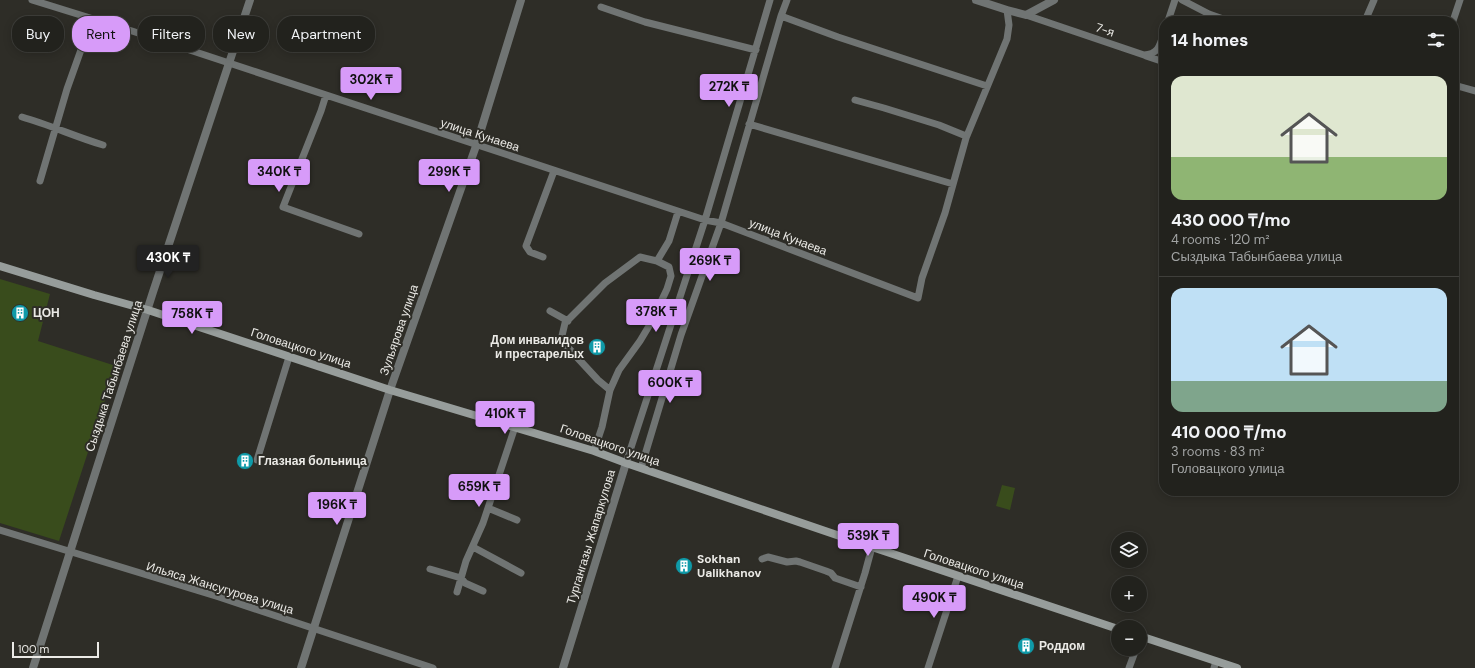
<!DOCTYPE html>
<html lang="en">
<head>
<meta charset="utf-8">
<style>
  body { margin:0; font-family:"DM Sans",sans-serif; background:#2e2f2a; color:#f1f3f6; height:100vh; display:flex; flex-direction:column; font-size:15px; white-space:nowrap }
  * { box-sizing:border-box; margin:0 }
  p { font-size:13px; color:#a2a4a4 }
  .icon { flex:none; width:22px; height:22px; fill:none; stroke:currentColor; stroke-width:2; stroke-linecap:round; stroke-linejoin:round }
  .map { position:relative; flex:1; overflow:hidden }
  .drawer { position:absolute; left:1159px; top:16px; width:300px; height:480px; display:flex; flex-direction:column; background:#22221d; border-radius:16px; box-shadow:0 2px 10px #0003,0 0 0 1px #3f3f3b }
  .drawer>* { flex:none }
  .banner { position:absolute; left:12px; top:16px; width:380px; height:36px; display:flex; gap:8px }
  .fabs { position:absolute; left:1111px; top:532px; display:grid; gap:8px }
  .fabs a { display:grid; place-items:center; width:36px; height:36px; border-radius:50%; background:#22221d; box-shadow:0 2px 10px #0003,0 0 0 1px #3f3f3b; font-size:20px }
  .scale { position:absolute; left:12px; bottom:10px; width:87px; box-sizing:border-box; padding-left:4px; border:2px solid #ebeae6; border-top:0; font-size:11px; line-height:14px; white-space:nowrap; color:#ebeae6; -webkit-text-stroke:3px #2e2d27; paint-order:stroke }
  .price { position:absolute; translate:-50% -34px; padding:0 9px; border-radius:4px; background:#d79bf9; color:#111; font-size:13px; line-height:26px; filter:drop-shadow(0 1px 2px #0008) }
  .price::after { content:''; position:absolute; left:50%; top:24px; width:12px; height:9px; margin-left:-6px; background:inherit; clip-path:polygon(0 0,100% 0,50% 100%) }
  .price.current { background:#222; color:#fff }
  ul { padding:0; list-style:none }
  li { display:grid; align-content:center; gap:8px; height:212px; padding:0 12px }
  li+li { border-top:1px solid #3f3f3b }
  li span { display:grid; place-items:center; height:124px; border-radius:12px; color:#555 }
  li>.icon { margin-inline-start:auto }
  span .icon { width:72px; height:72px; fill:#fffc; stroke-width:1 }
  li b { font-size:17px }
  h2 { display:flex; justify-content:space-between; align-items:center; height:48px; padding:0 12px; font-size:17px }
  .tag { padding:0 14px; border-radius:16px; background:#22221d; box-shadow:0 2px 10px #0003,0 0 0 1px #3f3f3b; font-size:14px; line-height:36px }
  .tag.current { background:#d79bf9; color:#111 }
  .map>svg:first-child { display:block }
  .green { fill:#394c1c }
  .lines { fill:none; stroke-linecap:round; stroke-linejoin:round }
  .minor { stroke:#707473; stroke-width:7 }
  .tertiary { stroke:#707473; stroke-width:8 }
  .secondary { stroke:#979d9b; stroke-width:8 }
  .labels { text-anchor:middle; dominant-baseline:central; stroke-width:4; stroke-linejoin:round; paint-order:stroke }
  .street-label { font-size:12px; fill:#ebeae6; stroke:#2e2d27 }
  .poi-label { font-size:12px; font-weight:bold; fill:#ebeae6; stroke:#2e2d27; text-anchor:start }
</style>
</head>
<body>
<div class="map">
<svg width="1475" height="668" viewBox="0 0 1475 668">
  <rect width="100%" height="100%" fill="#2e2d27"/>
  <path class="green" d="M 0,279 L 50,294 L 38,341 L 116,366 L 59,541 L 0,523 Z
    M 1002,485 L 1015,488 L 1010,510 L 996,506 Z"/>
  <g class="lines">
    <path class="minor" d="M 32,0 L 132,31 L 705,220 L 721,223 L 918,298 L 922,278 L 945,213 L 966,138 L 1007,39 L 1009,25 L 1007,10
      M 1182,0 L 1209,14 L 1229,21
      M 601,7 L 645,22 L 756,50
      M 1026,15 L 1144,55 C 1159,54 1160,45 1164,32
      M 781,16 L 838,37 L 987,86
      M 1168,21 L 1175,0
      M 1365,21 L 1374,0
      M 1453,21 L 1460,0
      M 1146,56 L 1164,62
      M 1454,85 L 1475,91
      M 326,95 L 321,111 L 283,207 L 359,234
      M 855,100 L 884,108 L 939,125 L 966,136
      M 22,117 C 50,125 76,137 103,145
      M 749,124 L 953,184
      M 40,181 L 67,89 L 92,19
      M 543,257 L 530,252 L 526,246 L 554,171
      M 550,311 L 568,321
      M 610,390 L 598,380 L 561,340 L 565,323 L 605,283 L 640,257 L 657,261
      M 594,451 L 602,427 L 610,390 L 619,370 L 640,341 L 652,321 L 667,289 L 671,276 L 669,267 L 657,261 L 669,241 L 678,212
      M 257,460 L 289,357
      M 626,463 L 705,220 L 770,0
      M 641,468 L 681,335 L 721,223 L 781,16 L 787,0
      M 488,508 L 517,520
      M 0,530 L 219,597 L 433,668
      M 473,547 L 521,573
      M 762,559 L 768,557 L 787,562 L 796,561 L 800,562 L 826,571 L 831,573 L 835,578 L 861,587
      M 430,569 L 461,578 L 465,583 L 483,591
      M 457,592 L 466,561 L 483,523 L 515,427
      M 835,668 L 865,573 L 872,547
      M 928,668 L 958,576
      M 1129,668 L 1136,649
      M 1214,668 L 1216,661"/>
    <path class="tertiary" d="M 976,0 L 1007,10 L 1026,15 L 1054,0
      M 33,668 L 153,292 L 250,0
      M 301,668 L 390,390 L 476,146 L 521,0
      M 563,668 L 626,463"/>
    <path class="secondary" d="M 0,266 L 94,295 L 148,310 L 390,390 L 594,451 L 626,463 L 872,547 L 1118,629
      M 1140,636 L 1237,668"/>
  </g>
  <defs>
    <g id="building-disc" transform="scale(0.9)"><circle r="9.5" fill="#0f9aa8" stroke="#2e2d27"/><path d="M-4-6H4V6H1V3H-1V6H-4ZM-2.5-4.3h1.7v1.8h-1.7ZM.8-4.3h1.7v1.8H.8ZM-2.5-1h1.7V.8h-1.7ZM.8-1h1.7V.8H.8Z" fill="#fff"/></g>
  </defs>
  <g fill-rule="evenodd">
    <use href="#building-disc" x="20" y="313"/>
    <use href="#building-disc" x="597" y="347"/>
    <use href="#building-disc" x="245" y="461"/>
    <use href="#building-disc" x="684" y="566"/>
    <use href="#building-disc" x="1026" y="646"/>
  </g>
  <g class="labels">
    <g class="street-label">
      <text transform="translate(1105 30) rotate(19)">7-я</text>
      <text transform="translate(480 135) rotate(18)">улица Кунаева</text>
      <text transform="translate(788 237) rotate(21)">улица Кунаева</text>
      <text transform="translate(399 330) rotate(-71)">Зульярова улица</text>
      <text transform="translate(301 348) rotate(18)">Головацкого улица</text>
      <text transform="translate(114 376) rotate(-72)">Сыздыка Табынбаева улица</text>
      <text transform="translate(610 445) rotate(19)">Головацкого улица</text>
      <text transform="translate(591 537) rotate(-73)">Тургангазы Жапаркулова</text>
      <text transform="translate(974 569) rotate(18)">Головацкого улица</text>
      <text transform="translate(220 588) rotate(17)">Ильяса Жансугурова улица</text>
    </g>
    <g class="poi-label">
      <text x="33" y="313">ЦОН</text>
      <text x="584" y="340" text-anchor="end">Дом инвалидов<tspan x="584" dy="14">и престарелых</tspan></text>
      <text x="258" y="461">Глазная больница</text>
      <text x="697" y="559">Sokhan<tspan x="697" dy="14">Ualikhanov</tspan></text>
      <text x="1039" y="646">Роддом</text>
    </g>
  </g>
</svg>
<div class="fabs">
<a><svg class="icon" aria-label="layers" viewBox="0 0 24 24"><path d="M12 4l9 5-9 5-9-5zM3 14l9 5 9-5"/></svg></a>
<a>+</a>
<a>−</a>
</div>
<div class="scale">100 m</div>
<b class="price" style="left:371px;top:101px">302K ₸</b>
<b class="price" style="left:729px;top:108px">272K ₸</b>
<b class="price" style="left:279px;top:193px">340K ₸</b>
<b class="price" style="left:449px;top:193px">299K ₸</b>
<b class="price current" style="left:168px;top:279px">430K ₸</b>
<b class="price" style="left:710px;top:282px">269K ₸</b>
<b class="price" style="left:656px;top:333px">378K ₸</b>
<b class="price" style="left:192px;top:335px">758K ₸</b>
<b class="price" style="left:670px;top:404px">600K ₸</b>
<b class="price" style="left:505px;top:435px">410K ₸</b>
<b class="price" style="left:479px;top:508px">659K ₸</b>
<b class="price" style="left:337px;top:526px">196K ₸</b>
<b class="price" style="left:868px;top:557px">539K ₸</b>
<b class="price" style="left:934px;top:619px">490K ₸</b>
<div class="banner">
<a class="tag">Buy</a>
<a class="tag current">Rent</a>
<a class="tag">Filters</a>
<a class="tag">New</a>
<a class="tag">Apartment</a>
</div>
<section class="drawer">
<h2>14 homes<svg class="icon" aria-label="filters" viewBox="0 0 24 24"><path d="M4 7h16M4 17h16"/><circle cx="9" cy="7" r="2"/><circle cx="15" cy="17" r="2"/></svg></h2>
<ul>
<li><span style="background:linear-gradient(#dfe7d0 65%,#8fb573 0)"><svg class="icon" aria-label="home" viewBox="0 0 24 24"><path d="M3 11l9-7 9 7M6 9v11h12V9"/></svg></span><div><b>430 000 ₸/mo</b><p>4 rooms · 120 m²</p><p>Сыздыка Табынбаева улица</p></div></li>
<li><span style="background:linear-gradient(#bfe0f5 75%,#7fa58c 0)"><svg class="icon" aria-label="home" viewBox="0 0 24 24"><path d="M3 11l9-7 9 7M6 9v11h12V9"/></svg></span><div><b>410 000 ₸/mo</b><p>3 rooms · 83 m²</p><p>Головацкого улица</p></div></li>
</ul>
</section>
</div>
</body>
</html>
